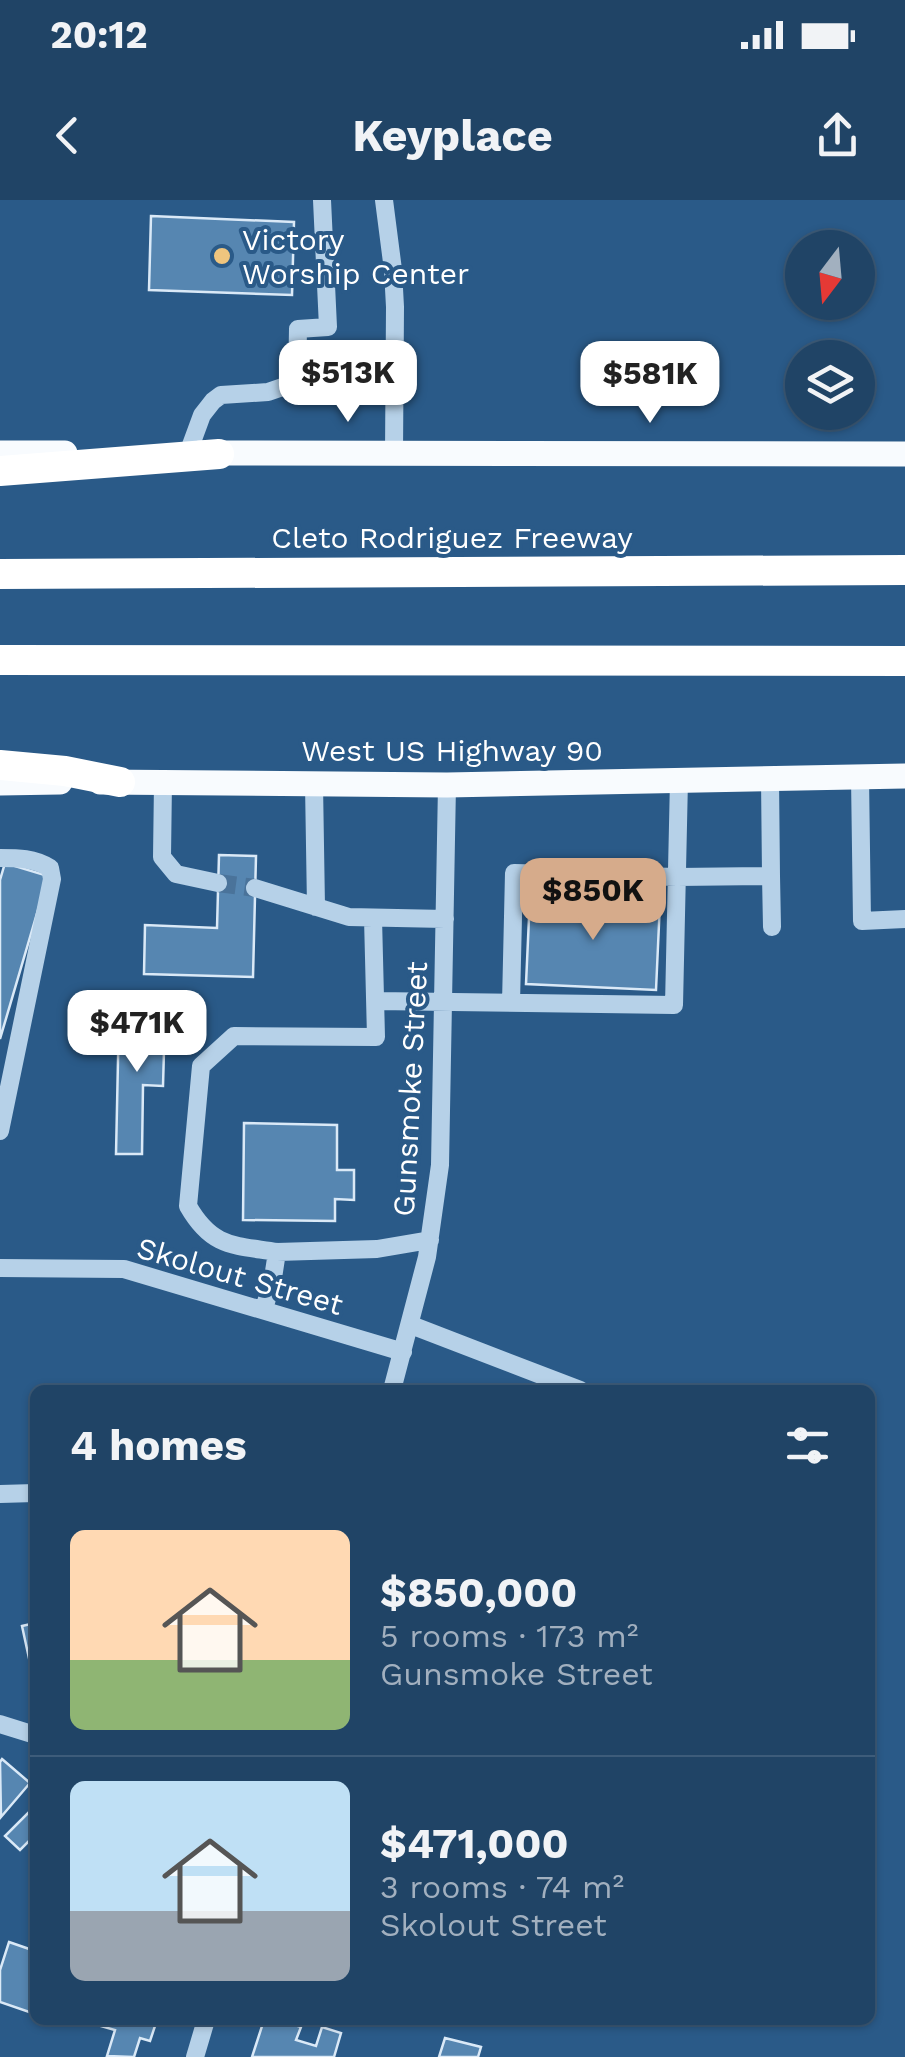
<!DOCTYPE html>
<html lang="en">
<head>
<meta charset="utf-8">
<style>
  body { margin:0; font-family:"Work Sans",sans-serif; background:#2d4e6f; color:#f1f3f6; height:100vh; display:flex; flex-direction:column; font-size:38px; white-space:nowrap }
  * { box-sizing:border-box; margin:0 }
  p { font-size:32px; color:#a2b0bf }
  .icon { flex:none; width:55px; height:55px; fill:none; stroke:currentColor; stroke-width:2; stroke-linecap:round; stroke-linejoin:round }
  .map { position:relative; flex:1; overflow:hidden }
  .drawer { position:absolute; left:30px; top:1185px; width:845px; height:640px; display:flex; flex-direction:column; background:#204466; border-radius:15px; box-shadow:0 2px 8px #0004,0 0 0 2px #3d5c7a }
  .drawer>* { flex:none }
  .needle { width:65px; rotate:196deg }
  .buttons { position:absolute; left:785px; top:30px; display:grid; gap:20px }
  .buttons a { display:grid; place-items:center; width:90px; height:90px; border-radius:50%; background:#204466; box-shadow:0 2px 8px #0004,0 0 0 2px #3d5c7a; font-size:50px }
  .price { position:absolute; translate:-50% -85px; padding:0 22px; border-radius:20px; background:#fff; color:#222; font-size:32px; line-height:65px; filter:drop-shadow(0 2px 5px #0008) }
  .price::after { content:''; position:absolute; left:50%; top:60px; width:30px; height:22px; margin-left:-15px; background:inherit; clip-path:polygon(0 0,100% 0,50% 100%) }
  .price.on { background:#d6ab8b; color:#111 }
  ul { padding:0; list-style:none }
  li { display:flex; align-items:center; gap:30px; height:250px; padding:0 40px }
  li+li { border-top:2px solid #3d5c7a }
  li span { display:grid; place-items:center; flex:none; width:280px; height:200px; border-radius:15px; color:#555 }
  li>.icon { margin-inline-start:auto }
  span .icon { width:120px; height:120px; fill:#fffc; stroke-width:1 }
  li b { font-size:42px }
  h2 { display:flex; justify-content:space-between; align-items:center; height:120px; padding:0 40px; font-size:42px }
  .status { display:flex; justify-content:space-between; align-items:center; height:70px; padding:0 50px; background:#204466; direction:ltr }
  .status svg { height:28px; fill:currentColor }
  header { display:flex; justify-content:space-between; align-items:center; height:130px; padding:0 40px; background:#204466; font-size:45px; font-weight:700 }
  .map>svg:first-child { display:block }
  .building { fill:#5686b1; stroke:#dae9f7; stroke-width:2.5 }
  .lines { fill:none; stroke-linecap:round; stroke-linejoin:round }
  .minor-tunnel { stroke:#4a739a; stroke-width:18; stroke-dasharray:18 9; stroke-linecap:butt }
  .minor { stroke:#b6d1e8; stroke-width:18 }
  .major { stroke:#f8fbfe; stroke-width:25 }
  .highway { stroke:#fff; stroke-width:30 }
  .poi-dot { fill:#efc57e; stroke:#2a5a88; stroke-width:4 }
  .labels { text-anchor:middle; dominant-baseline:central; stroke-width:8; stroke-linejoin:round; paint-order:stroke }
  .poi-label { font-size:30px; fill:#fff; stroke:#2a5a88; text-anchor:start }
  .street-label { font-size:30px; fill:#fff; stroke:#2a5a88 }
</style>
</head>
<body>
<div class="status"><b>20:12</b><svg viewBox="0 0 49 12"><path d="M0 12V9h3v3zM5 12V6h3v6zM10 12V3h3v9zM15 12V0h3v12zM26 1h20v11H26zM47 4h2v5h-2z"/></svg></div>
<header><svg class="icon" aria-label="back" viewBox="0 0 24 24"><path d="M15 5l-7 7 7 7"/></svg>Keyplace<svg class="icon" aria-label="share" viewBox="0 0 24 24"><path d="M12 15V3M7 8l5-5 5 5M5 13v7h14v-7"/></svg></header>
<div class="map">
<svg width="905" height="1857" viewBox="0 0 905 1857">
  <rect width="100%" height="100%" fill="#2a5a88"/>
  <path class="building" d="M 151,16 L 294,22 L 292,95 L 149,90 Z
    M 219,655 L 256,656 L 253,777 L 144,774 L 145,725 L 217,728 Z
    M 5,663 L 48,676 L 0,839 L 0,680 Z
    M 530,696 L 660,702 L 656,790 L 526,784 Z
    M 119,814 L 165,815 L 163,886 L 143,885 L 142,954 L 116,954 Z
    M 244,923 L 337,925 L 337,970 L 354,970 L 354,1000 L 335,999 L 335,1021 L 243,1020 Z
    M 35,1423 L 35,1486 L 22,1426 Z
    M 2,1559 L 30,1583 L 1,1617 L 0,1562 Z
    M 35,1606 L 35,1635 L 20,1650 L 5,1636 Z
    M 9,1742 L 35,1751 L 35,1814 L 0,1802 L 0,1770 Z
    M 80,1820 L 157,1820 L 150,1841 L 140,1838 L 134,1857 L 107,1856 L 115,1830 Z
    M 264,1820 L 279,1820 L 301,1827 L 296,1840 L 316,1846 L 322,1827 L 341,1833 L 334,1857 L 252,1857 Z
    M 445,1838 L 481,1847 L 478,1857 L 439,1857 Z"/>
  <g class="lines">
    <path class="minor-tunnel" d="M 218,683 L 255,688"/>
    <path class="minor" d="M 384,0 L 393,70 L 395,107 L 394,253
      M 188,253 L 202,215 L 213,201 L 221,195 L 268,192 L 297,182 L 298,129 L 328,127 L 322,0
      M 860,577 L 862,721 L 905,719
      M 163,582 L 162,657 L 176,674 L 218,683
      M 314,584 L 316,707
      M 0,658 C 18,658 34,658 50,668 L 52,679 L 0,931
      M 771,676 L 772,727
      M 255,688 L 349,717 L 445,719
      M 376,801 L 674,805 L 679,580
      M 511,803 L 514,673 L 677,677 L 771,676 L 770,579
      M 277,1052 L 377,1049 L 430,1040
      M 0,1068 L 124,1069 L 403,1152
      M 264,1109 L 273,1078 L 277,1052 C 234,1045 212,1048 188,1006 L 201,866 L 234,836 L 376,837 L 373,718
      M 411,1125 L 580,1190
      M 392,1190 L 427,1057 L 440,965 L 447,585
      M 0,1294 L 35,1293
      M 0,1524 L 35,1535
      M 195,1857 L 206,1820"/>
    <path class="major" d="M 0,253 L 65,253
      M 200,253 L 905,254
      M 100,582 L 447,585 L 905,576
      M 0,583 L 60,582"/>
    <path class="highway" d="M 0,271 L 219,254
      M 0,374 L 905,370
      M 0,460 L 905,461
      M 0,565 L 65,571 L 120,582"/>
  </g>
  <circle class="poi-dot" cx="222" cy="56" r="10"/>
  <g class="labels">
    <g class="poi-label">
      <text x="242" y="39">Victory<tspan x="242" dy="34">Worship Center</tspan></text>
    </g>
    <g class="street-label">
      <text x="452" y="337">Cleto Rodriguez Freeway</text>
      <text x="452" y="550">West US Highway 90</text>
      <text transform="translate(410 889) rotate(-87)">Gunsmoke Street</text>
      <text transform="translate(240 1076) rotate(16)">Skolout Street</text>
    </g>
  </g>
</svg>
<div class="buttons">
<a><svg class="needle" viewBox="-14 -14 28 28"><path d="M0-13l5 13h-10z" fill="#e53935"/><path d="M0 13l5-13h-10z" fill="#a2b0bf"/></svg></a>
<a><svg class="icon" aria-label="layers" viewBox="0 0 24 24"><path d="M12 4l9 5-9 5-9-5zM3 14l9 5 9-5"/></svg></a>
</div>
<b class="price" style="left:348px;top:225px">$513K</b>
<b class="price" style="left:650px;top:226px">$581K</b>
<b class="price on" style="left:593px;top:743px">$850K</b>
<b class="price" style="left:137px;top:875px">$471K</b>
<section class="drawer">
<h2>4 homes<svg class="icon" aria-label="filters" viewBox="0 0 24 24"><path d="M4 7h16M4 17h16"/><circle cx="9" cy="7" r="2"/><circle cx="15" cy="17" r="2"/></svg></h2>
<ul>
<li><span style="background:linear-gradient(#ffd9b3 65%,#8fb573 0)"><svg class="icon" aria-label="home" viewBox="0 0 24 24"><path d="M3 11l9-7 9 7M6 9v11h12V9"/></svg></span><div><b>$850,000</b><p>5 rooms · 173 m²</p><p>Gunsmoke Street</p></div></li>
<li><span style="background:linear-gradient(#bfe0f5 65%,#9aa5b1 0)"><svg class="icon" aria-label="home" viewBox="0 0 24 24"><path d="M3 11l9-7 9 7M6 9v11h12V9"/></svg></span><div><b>$471,000</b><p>3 rooms · 74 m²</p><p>Skolout Street</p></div></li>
</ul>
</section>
</div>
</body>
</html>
